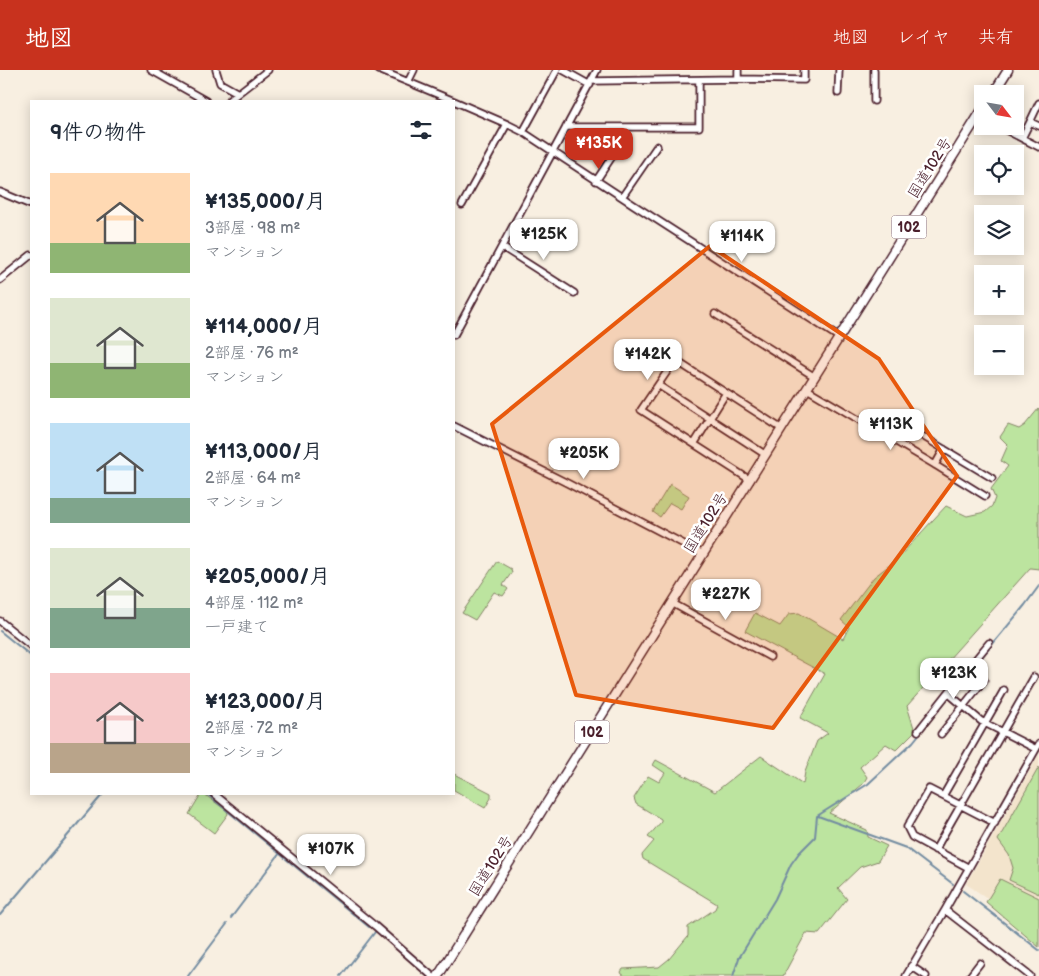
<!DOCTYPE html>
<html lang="ja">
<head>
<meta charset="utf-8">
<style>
  body { margin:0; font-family:"Balsamiq Sans","Klee One",sans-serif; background:#f2f2f3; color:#1f2937; height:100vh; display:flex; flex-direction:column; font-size:19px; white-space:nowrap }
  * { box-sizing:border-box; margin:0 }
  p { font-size:16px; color:#747a83 }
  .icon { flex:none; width:28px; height:28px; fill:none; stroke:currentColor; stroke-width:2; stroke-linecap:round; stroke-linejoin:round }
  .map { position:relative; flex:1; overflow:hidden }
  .side { position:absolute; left:30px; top:30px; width:425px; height:695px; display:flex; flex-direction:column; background:#fff; border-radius:0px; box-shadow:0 2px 12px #0003 }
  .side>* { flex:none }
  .needle { width:32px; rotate:121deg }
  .fabs { position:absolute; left:974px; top:15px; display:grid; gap:10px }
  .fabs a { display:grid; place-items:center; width:50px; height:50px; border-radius:0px; background:#fff; box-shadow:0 2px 12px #0003; font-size:25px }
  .price { position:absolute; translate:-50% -42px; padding:0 11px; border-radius:10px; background:#fff; color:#222; font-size:16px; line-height:32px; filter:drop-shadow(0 1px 2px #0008) }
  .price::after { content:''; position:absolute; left:50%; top:30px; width:15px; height:11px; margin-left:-8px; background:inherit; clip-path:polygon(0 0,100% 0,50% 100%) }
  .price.active { background:#c8321e; color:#fff }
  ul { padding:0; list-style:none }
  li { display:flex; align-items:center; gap:15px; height:125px; padding:0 20px }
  li span { display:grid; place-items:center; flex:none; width:140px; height:100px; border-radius:0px; color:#555 }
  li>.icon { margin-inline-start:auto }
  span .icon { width:60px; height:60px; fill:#fffc; stroke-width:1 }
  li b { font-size:21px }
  h2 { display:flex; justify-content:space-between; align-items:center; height:60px; padding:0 20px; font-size:21px }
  header { display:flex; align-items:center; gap:30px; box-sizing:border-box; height:70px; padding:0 25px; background:#c8321e; color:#fff }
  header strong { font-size:24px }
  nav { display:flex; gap:28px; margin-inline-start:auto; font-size:18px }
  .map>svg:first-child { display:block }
  .built { fill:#f3e4cc }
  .green { fill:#bce49f; stroke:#838265 }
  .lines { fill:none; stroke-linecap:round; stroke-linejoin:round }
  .stream { stroke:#738ca1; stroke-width:2 }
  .minor-casing { stroke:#4a1f2b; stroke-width:9 }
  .highway-casing { stroke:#4a1f2b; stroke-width:11 }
  .minor { stroke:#fff; stroke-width:5.5 }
  .highway { stroke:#fff; stroke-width:8 }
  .marked { fill:#e8590c; fill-opacity:0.2; stroke:#e8590c; stroke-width:4; stroke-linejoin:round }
  .labels { text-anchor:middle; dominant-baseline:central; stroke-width:5; stroke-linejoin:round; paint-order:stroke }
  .shield { fill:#fff; stroke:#80626b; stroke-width:1 }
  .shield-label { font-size:14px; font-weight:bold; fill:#4a1f2b }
  .street-label { font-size:15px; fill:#4a1f2b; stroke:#fff }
</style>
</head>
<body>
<header>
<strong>地図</strong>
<nav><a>地図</a><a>レイヤ</a><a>共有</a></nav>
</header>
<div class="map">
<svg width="1039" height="906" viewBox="0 0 1039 906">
  <rect width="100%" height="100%" fill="#f8efe1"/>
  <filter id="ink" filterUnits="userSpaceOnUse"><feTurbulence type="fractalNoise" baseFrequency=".02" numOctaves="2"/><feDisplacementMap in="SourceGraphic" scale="10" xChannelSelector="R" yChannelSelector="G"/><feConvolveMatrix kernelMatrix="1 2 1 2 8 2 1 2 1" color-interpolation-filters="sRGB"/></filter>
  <g filter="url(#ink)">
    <path class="built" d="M 1039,685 L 1039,862 L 966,814 Z"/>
    <path class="green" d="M 1039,338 L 1039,499 L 1030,498 L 907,636 L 915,661 L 896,680 L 886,674 L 860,697 L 867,707 L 863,714 L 829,743 L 867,760 L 868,767 L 887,776 L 878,791 L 860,797 L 838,818 L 847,829 L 819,864 L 806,863 L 783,906 L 625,906 L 622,904 L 621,902 L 623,899 L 659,897 L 669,889 L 688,866 L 688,857 L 715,839 L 717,834 L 643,789 L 642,785 L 654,771 L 648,767 L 661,752 L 661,749 L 636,734 L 634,728 L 648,706 L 659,712 L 665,703 L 653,695 L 656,690 L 715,722 L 761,686 L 803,714 L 805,702 L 817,671 L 828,663 L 800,648 L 825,604 L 745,561 L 755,543 L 780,556 L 789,544 L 799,543 L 843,569 L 849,557 L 841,550 L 874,507 L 896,490 L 946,436 L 967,446 L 985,442 L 992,436 L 995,428 L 991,419 L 1008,396 L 1001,391 L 1008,375 L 1000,367 L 1008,355 L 1019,359 L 1025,355 Z
      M 670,414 L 689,426 L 681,439 L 670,433 L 660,447 L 653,442 Z
      M 497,491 L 511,499 L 512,502 L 503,515 L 508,519 L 503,526 L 494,522 L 475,550 L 462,543 Z
      M 1039,697 L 1039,824 L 1009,810 L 1013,798 L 1009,785 L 998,770 Z
      M 454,704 L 491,723 L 491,728 L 485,738 L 454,720 Z
      M 201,724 L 204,724 L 227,741 L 228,744 L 214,763 L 189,744 Z
      M 1000,809 L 1039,828 L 1039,877 L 986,832 Z"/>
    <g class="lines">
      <path class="stream" d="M 0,561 L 31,586
        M 952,623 L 1025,535 L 1039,516
        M 207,724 L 369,857
        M 818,746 L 906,778 L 953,814
        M 963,821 L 1039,880
        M 0,845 L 103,724
        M 231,848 L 280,783
        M 188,906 L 227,854
        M 341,906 L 375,862
        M 733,906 L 739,888 L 775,829 L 791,794 L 799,783 L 815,767 L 817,746 L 868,714 L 913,672 L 949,627"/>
      <g class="minor-casing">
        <path id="minor" d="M 151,0 L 206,31
          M 216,0 L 220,13 L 238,23
          M 379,0 L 454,31
          M 563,0 L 590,15
          M 738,9 L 738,0
          M 592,11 L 738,9 L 804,10 L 804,0
          M 408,12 L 414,0
          M 838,23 L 839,0
          M 228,31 L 268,0
          M 454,31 L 507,54 L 523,62 L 634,135 L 840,268
          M 874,31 L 874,0
          M 1039,33 L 1030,52 L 1039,56
          M 998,56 L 1039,77
          M 566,57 L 699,57 L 699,10
          M 523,62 L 557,0
          M 1022,68 L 1030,52
          M 596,111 L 619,76
          M 0,122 L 31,135
          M 622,127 L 657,76
          M 462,135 L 507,54
          M 502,177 L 574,223
          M 0,210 L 31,185
          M 715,244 L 815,307
          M 454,265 L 597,0
          M 658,315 L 766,385
          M 807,319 L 935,395 L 985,426
          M 889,346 L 992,408
          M 454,356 L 567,413 L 703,484
          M 694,374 L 726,323
          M 935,395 L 944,379
          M 750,410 L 641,340 L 675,290 L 782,359
          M 672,533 L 770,587
          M 0,551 L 31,576
          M 948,623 L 981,651 L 1036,679
          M 918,661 L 948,623 L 989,573
          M 941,664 L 984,610
          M 214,724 L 375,856 L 432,906
          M 943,726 L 1004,620
          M 935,780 L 1034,607
          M 969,798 L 912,767 L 907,757 L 929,719 L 995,753
          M 945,840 L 1030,906
          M 911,896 L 926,906
          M 906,906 L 945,840 L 1039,674
          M 970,906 L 980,893"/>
      </g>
      <g class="highway-casing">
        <path id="highway" d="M 993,24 L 1008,0
          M 438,906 L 982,40"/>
      </g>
      <use href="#minor" class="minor"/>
      <use href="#highway" class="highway"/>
    </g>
  </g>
  <path class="marked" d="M 710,176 L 879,289 L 957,406 L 773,658 L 576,625 L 492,354 Z"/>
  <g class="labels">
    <g class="shield">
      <rect x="891.5" y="145.5" width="35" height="23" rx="4"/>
      <rect x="574.5" y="650.5" width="35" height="23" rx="4"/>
    </g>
    <g class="shield-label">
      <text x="909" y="157">102</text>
      <text x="592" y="662">102</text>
    </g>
    <g class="street-label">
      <text transform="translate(930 98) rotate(-58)">国道102号</text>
      <text transform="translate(706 453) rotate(-58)">国道102号</text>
      <text transform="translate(491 796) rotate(-58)">国道102号</text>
    </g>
  </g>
</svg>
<div class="fabs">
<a><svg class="needle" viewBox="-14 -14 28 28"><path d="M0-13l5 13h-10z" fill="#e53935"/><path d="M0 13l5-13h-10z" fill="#747a83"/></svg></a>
<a><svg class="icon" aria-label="locate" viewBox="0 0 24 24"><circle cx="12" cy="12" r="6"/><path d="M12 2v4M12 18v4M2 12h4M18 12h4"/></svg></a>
<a><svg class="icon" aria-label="layers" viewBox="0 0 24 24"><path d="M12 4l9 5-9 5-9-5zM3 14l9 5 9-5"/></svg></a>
<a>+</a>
<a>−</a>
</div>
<b class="price active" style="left:599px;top:100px">¥135K</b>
<b class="price" style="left:544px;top:191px">¥125K</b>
<b class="price" style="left:742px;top:193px">¥114K</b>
<b class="price" style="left:648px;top:311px">¥142K</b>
<b class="price" style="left:891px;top:381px">¥113K</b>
<b class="price" style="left:584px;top:410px">¥205K</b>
<b class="price" style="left:726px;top:551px">¥227K</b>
<b class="price" style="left:954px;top:630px">¥123K</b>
<b class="price" style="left:331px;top:806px">¥107K</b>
<section class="side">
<h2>9件の物件<svg class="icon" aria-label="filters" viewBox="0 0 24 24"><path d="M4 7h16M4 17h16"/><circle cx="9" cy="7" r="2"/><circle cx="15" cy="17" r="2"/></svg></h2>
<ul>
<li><span style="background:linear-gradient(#ffd9b3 70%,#8fb573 0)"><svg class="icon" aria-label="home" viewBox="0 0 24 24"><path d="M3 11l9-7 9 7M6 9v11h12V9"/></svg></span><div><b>¥135,000/月</b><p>3部屋 · 98 m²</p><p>マンション</p></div></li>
<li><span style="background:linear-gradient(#dfe7d0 65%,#8fb573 0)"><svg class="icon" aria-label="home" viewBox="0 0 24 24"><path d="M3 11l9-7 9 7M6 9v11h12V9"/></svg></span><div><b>¥114,000/月</b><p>2部屋 · 76 m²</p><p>マンション</p></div></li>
<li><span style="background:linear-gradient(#bfe0f5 75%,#7fa58c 0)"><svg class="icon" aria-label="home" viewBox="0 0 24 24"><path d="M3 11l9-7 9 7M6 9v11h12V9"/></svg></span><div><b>¥113,000/月</b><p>2部屋 · 64 m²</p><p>マンション</p></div></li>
<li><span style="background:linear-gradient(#dfe7d0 60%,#7fa58c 0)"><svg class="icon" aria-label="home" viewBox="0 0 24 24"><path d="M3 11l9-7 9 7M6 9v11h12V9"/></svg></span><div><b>¥205,000/月</b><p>4部屋 · 112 m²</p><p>一戸建て</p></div></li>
<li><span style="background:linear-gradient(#f6c9c9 70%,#b9a48a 0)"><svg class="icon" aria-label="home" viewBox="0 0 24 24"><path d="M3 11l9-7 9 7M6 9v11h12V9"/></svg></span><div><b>¥123,000/月</b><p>2部屋 · 72 m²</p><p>マンション</p></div></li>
</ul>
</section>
</div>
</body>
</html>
